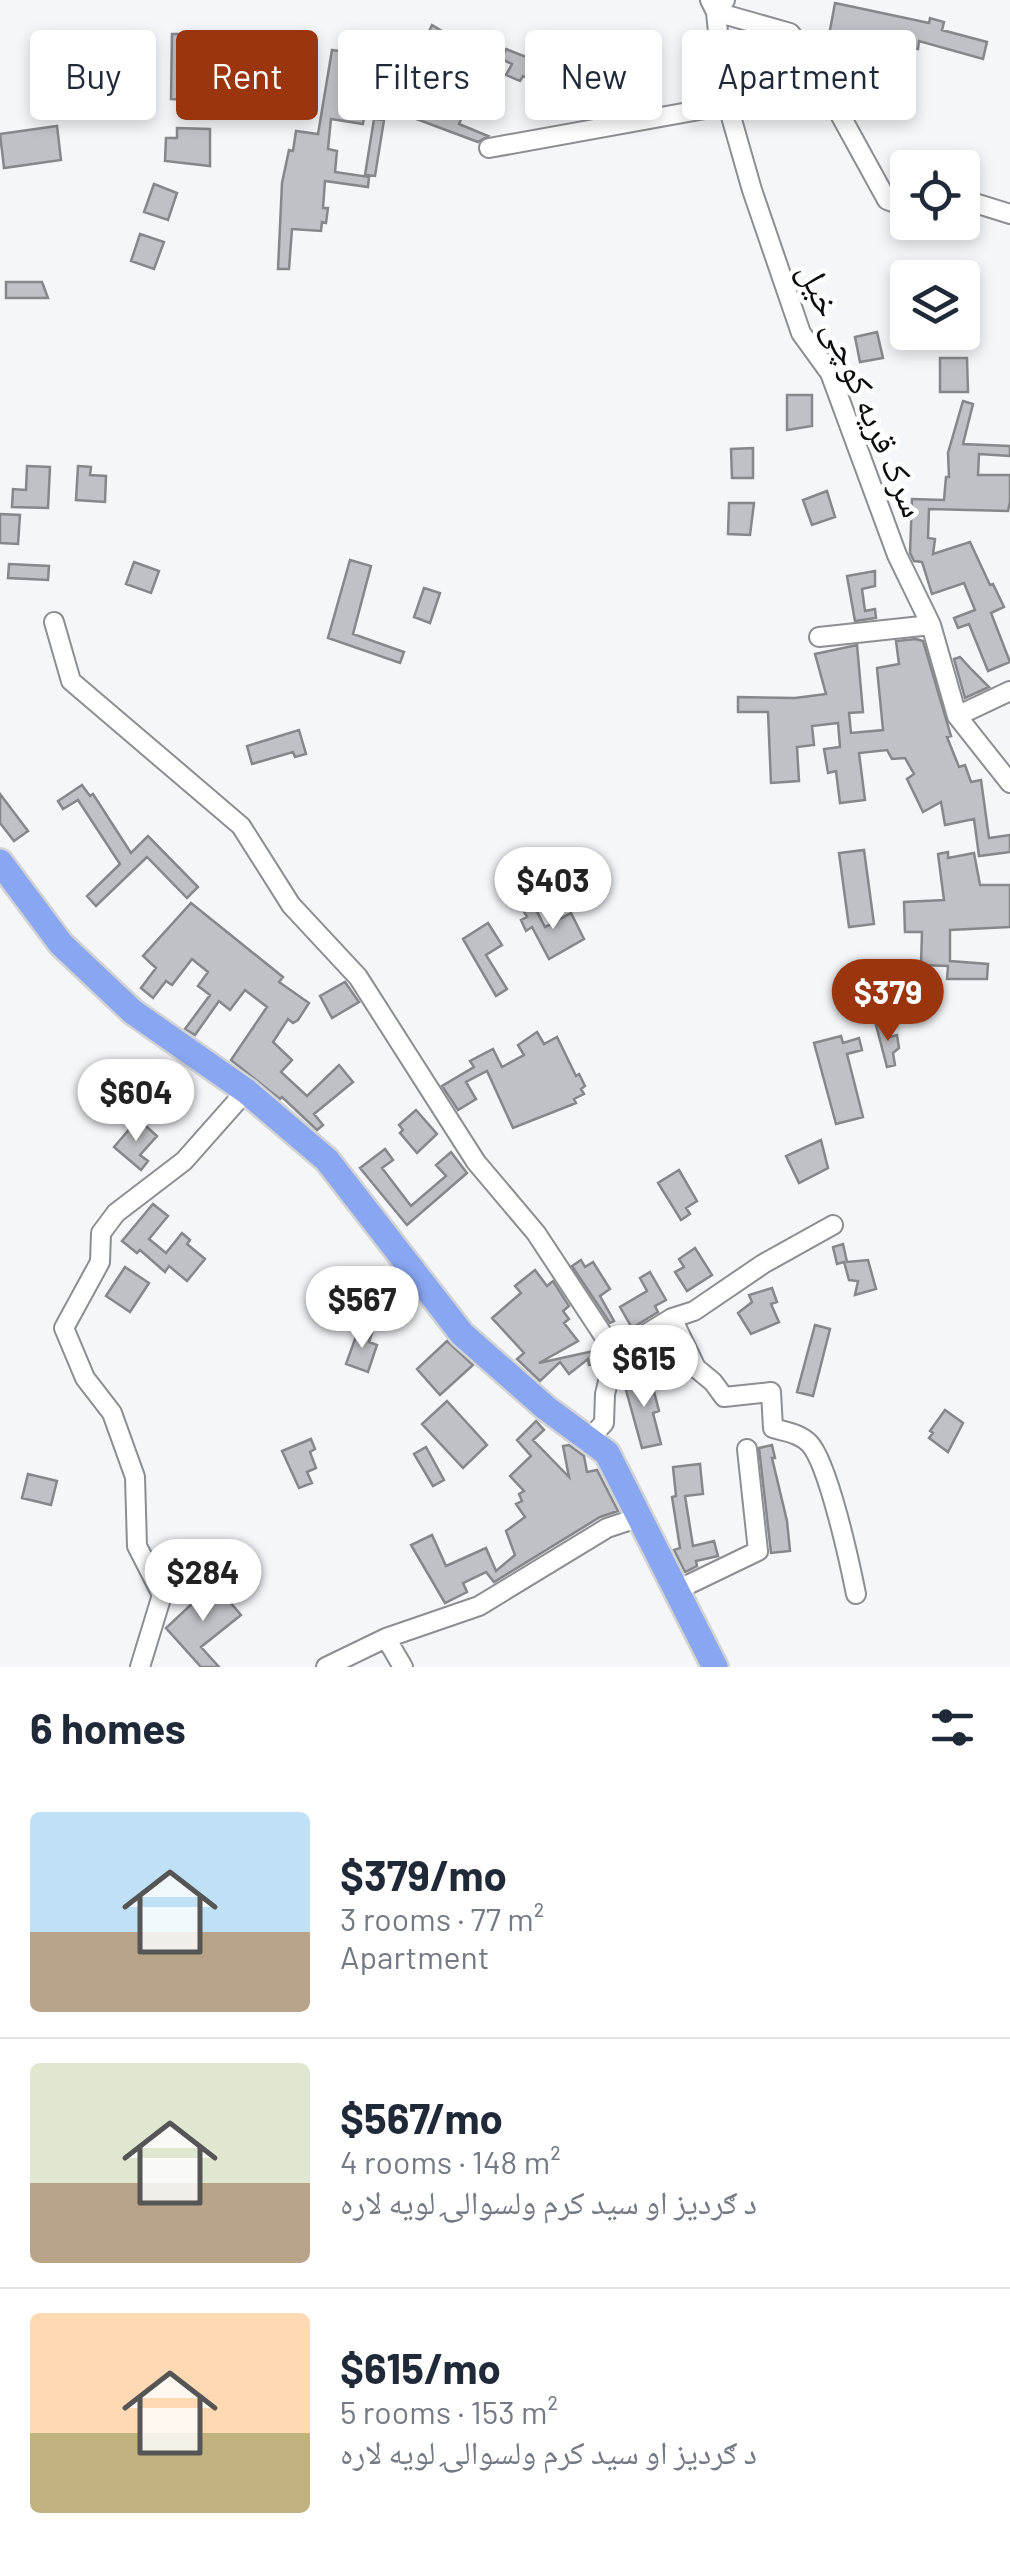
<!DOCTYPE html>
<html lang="en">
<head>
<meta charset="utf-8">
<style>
  body { margin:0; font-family:Barlow,"Noto Naskh Arabic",sans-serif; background:#f2f2f3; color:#1f2937; height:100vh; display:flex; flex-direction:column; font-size:38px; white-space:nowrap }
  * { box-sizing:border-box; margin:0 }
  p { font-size:32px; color:#747a83 }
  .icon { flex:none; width:55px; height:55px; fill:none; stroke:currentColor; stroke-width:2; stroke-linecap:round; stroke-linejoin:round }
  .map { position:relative; height:1667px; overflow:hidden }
  .drawer { display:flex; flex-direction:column; background:#fff; flex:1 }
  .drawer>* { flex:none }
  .guide { position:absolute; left:30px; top:30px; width:950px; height:90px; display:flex; gap:20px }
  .buttons { position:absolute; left:890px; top:150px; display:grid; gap:20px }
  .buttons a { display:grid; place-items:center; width:90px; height:90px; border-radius:10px; background:#fff; box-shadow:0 5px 15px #0003; font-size:50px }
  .price { position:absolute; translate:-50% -85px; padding:0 22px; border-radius:35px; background:#fff; color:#222; font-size:32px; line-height:65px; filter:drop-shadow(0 2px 5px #0008) }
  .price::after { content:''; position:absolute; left:50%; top:60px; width:30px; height:22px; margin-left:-15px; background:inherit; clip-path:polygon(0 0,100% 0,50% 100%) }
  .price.selected { background:#9b350d; color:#fff }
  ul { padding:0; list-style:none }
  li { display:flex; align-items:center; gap:30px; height:250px; padding:0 30px }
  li+li { border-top:2px solid #e0e1e3 }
  li span { display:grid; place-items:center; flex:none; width:280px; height:200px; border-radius:10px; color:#555 }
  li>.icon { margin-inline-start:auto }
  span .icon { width:120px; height:120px; fill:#fffc; stroke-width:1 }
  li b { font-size:42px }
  h2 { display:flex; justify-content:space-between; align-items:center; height:120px; padding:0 30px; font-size:42px }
  .chip { padding:0 35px; border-radius:10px; background:#fff; box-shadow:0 5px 15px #0003; font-size:35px; line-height:90px }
  .chip.selected { background:#9b350d; color:#fff }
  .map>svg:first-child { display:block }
  .building { fill:#c0c1c6; stroke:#85878b; stroke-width:2.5 }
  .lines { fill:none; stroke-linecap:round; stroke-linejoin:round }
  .minor-casing { stroke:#8c8e91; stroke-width:22 }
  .highway-casing { stroke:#d3d3d3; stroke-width:30 }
  .minor { stroke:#fff; stroke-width:18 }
  .highway { stroke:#89a6f3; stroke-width:25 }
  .labels { text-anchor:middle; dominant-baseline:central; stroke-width:9; stroke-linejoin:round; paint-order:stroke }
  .street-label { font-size:35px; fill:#0b0c0d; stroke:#fff }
</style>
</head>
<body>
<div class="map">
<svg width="1010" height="1667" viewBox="0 0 1010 1667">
  <rect width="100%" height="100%" fill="#f4f6fa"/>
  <path class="building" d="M 835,3 L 929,23 L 930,18 L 944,22 L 942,30 L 987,42 L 983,59 L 919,41 L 918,49 L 830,30 Z
    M 432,25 L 455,39 L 440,70 L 416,59 Z
    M 172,34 L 193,34 L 192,100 L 171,99 Z
    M 506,49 L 564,72 L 554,91 L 523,76 L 520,81 L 506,75 L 512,64 L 501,59 Z
    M 332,50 L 391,58 L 388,70 L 421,86 L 417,95 L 443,106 L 448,94 L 468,103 L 459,124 L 488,136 L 478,142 L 395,111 L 405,86 L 369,80 L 363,124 L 331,119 L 328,149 L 337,151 L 335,172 L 369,177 L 368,187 L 325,181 L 323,208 L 328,208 L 326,223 L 322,222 L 321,231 L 292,229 L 289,269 L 278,269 L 282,183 L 289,150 L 293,151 L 296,131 L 318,134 Z
    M 83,84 L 88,111 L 63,115 L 58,89 Z
    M 374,119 L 384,120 L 375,176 L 365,175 Z
    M 57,126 L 61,160 L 4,168 L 0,134 Z
    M 177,128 L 210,129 L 210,166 L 165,161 L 166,138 L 177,138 Z
    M 154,184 L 177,193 L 168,220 L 144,212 Z
    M 140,234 L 164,242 L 154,269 L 131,261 Z
    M 6,282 L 42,282 L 48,298 L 6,298 Z
    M 877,332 L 883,358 L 860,362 L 855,337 Z
    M 940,358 L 967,358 L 968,392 L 940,392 Z
    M 787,395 L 812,395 L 812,426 L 787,430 Z
    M 963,401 L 973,404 L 963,444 L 1010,446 L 1010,456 L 979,454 L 978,475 L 1010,475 L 1010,502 L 1008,511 L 929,509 L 928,538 L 935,539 L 933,554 L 970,542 L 990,585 L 993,584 L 1004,607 L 991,613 L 1010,662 L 988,671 L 969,624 L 958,628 L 954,618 L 975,610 L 964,583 L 932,594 L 922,562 L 914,561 L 910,553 L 912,499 L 944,500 L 946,477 L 949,477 L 948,453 Z
    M 753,448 L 753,478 L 732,478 L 731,449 Z
    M 27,466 L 50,467 L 48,508 L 12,507 L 13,489 L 26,490 Z
    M 78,466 L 91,467 L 90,475 L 106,476 L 105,502 L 76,500 Z
    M 827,491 L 835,517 L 812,525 L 803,500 Z
    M 729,503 L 754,503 L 750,535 L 728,534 Z
    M 0,514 L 20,515 L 18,544 L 0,543 Z
    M 350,560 L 371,566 L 353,634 L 404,652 L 400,663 L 328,638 Z
    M 134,562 L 159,571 L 151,593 L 126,584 Z
    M 9,564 L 49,566 L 48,580 L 8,578 Z
    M 875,571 L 875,586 L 862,589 L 865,611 L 875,609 L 876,618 L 855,621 L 847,576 Z
    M 424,588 L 440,593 L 430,623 L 414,617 Z
    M 916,639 L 923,641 L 951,736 L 947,737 L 959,767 L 965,765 L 971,782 L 981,780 L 989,838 L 1010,835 L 1010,852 L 979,856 L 974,819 L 945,825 L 941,802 L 923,812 L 907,779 L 914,774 L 905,758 L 892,759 L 887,750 L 859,753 L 865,800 L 840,803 L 836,771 L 828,773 L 824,749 L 840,747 L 838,723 L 812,726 L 814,745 L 797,747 L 799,781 L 771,783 L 768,712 L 738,712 L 738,697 L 795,698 L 826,694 L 815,654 L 857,645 L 863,712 L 849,713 L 851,733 L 883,730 L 877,668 L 899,664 L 896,641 Z
    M 960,657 L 972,670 L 989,687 L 965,698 L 954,659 Z
    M 299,730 L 306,754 L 295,757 L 293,752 L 252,764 L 247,746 Z
    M 82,785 L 90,796 L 93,794 L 131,853 L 148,836 L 198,887 L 187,898 L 147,857 L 96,906 L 87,896 L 120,864 L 78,800 L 63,809 L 58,801 Z
    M 0,794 L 28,831 L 14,841 L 0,823 Z
    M 864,850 L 874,924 L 849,927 L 839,853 Z
    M 948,852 L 948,858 L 974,853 L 980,885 L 1010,885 L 1010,927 L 950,930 L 950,961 L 988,964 L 987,979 L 947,979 L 948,966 L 921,965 L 922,932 L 905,932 L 904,902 L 944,900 L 938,854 Z
    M 191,903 L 283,977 L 279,982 L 309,1003 L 298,1020 L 293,1023 L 288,1019 L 273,1042 L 292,1060 L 281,1072 L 307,1096 L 339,1065 L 353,1082 L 314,1114 L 323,1125 L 317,1130 L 282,1097 L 280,1099 L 231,1060 L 267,1007 L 245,990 L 230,1010 L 219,1001 L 195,1035 L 185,1029 L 210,995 L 198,986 L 208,972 L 192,959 L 172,985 L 166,981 L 153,998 L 141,988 L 156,968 L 143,956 Z
    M 533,904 L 545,927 L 571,913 L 584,939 L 549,959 L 532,927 L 526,931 L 521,920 L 527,917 L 523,910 Z
    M 488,923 L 502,945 L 486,955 L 507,989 L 496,996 L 463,939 Z
    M 345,982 L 359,1002 L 332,1018 L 320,996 Z
    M 887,1023 L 890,1037 L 897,1035 L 899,1048 L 893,1053 L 895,1065 L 887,1067 L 876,1025 Z
    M 537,1032 L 544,1044 L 557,1037 L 576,1076 L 579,1074 L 585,1086 L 581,1089 L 584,1094 L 574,1099 L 576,1103 L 513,1128 L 487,1071 L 466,1082 L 476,1099 L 458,1110 L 442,1086 L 474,1067 L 470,1061 L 493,1049 L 502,1067 L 524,1055 L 518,1045 Z
    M 841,1036 L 843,1043 L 859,1038 L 862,1050 L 847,1054 L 863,1117 L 836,1124 L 814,1043 Z
    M 416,1110 L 437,1134 L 417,1153 L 400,1133 L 403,1130 L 399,1125 Z
    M 138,1119 L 157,1136 L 140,1155 L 148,1161 L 141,1170 L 114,1147 Z
    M 821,1140 L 828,1168 L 799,1183 L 786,1156 Z
    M 385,1149 L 393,1160 L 382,1168 L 411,1206 L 446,1176 L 436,1165 L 451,1152 L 467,1173 L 407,1225 L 360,1168 Z
    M 679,1170 L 697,1201 L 686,1208 L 690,1214 L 681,1220 L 658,1183 Z
    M 153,1204 L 168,1216 L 149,1239 L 166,1253 L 182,1233 L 190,1240 L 187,1244 L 205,1259 L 187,1281 L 169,1266 L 165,1272 L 140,1250 L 137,1253 L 122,1241 Z
    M 843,1244 L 847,1262 L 868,1260 L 876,1289 L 855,1295 L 858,1281 L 849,1280 L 844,1262 L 837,1264 L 833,1247 Z
    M 695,1248 L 712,1275 L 687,1291 L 675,1272 L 684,1267 L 679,1259 Z
    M 581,1260 L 585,1267 L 593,1262 L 610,1289 L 600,1296 L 614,1321 L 610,1323 L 572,1266 Z
    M 125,1267 L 149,1283 L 130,1312 L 106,1296 Z
    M 535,1270 L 547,1286 L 553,1281 L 569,1306 L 563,1311 L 569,1319 L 564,1323 L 578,1341 L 539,1363 L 598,1350 L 600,1363 L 589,1365 L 588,1359 L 569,1374 L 560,1362 L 540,1381 L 517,1359 L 524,1353 L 492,1318 L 521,1293 L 515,1286 Z
    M 650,1272 L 666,1300 L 655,1306 L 658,1312 L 632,1328 L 620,1307 L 647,1291 L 640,1278 Z
    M 772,1288 L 777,1302 L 771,1304 L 779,1322 L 751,1334 L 738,1313 L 752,1302 L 749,1295 Z
    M 815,1325 L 830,1329 L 813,1396 L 797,1392 Z
    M 359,1328 L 372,1333 L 369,1342 L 377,1345 L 368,1372 L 346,1364 Z
    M 447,1341 L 473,1365 L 440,1395 L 417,1369 Z
    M 650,1376 L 659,1411 L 653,1413 L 661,1444 L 642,1448 L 624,1383 Z
    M 447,1401 L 487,1445 L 463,1468 L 422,1424 Z
    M 945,1410 L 963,1423 L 948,1452 L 929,1438 L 933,1433 L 930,1431 Z
    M 536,1421 L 544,1430 L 533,1440 L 569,1477 L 563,1446 L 569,1445 L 584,1456 L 587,1472 L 597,1470 L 618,1511 L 600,1517 L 494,1582 L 486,1572 L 463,1583 L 467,1592 L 445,1603 L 411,1545 L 432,1535 L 446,1566 L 486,1548 L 496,1571 L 515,1555 L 506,1531 L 525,1517 L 516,1504 L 522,1501 L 519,1494 L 524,1491 L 510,1476 L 531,1456 L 517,1440 Z
    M 311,1439 L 315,1449 L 310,1452 L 316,1468 L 307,1472 L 312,1483 L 299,1488 L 282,1451 Z
    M 772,1445 L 775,1458 L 772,1458 L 787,1521 L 790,1551 L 771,1553 L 759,1448 Z
    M 426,1447 L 444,1480 L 433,1486 L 414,1454 Z
    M 700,1464 L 703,1494 L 685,1496 L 693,1546 L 714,1541 L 718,1556 L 696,1561 L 697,1566 L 685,1572 L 674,1550 L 680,1548 L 672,1497 L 676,1496 L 673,1467 Z
    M 28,1474 L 57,1481 L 51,1505 L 22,1498 Z
    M 214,1583 L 241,1615 L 201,1647 L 219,1667 L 201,1667 L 166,1628 Z"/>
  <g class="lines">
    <g class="minor-casing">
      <path id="minor" d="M 710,0 L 716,12 L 724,92 L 752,190 L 801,333 L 830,373 L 897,555 L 931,625 L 957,716 L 1010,783
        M 725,0 L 716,12 L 790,33 L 809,58 L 887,200 L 898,204 L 908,203
        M 489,148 L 727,105
        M 962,199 L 1010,214
        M 54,622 L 71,681 L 241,826 L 291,905 L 358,977 L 476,1162 L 536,1233 L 615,1353
        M 819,637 L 931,625
        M 957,716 L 1010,691
        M 672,1318 L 696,1368 L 713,1382 L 724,1397 L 771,1392 L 773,1428 C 785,1432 799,1433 809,1443 C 828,1462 850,1564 856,1594
        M 589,1439 L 604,1423 L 605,1394 L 615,1353 L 672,1318 L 694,1311 L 763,1264 L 833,1225
        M 675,1591 L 758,1551 L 747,1449
        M 386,1638 L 403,1667
        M 140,1667 L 162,1595 L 137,1546 L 135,1477 L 112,1413 L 85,1378 L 64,1328 L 100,1262 L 101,1233 L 116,1213 L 184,1161 L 246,1091
        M 326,1667 L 386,1638 L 479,1606 L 607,1528 L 640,1517"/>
    </g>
    <g class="highway-casing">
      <path id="highway" d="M 0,862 L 61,944 L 133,1012 L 246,1091 L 327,1160 L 462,1334 L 546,1408 L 607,1453 L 715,1667"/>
    </g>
    <use href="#minor" class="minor"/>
    <use href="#highway" class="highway"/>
  </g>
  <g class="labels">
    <g class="street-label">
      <text transform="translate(864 389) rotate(67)">سرک قریه کوچی خیل</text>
    </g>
  </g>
</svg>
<div class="buttons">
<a><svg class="icon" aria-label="locate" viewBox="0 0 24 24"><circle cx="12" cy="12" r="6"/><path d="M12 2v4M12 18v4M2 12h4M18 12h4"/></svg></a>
<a><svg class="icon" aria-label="layers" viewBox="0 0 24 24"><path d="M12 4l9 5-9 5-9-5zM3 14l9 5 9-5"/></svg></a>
</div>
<b class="price" style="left:553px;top:932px">$403</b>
<b class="price selected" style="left:888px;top:1044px">$379</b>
<b class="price" style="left:136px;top:1144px">$604</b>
<b class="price" style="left:362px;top:1351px">$567</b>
<b class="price" style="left:644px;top:1410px">$615</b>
<b class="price" style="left:203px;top:1624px">$284</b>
<div class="guide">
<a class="chip">Buy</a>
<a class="chip selected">Rent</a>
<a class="chip">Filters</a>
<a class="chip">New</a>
<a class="chip">Apartment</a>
</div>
</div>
<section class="drawer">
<h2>6 homes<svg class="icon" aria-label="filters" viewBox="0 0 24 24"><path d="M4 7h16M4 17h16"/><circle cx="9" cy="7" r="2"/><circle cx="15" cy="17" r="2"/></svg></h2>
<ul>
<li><span style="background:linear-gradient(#bfe0f5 60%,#b9a48a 0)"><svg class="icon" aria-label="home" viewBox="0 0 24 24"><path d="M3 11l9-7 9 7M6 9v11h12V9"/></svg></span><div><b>$379/mo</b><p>3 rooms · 77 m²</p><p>Apartment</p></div></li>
<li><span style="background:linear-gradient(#dfe7d0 60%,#b9a48a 0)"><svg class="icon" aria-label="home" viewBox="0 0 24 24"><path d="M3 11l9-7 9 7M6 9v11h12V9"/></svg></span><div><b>$567/mo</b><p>4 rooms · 148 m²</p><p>د ګردیز او سید کرم ولسوالۍ لویه لاره</p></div></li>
<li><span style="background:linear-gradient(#ffd9b3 60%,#c2b280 0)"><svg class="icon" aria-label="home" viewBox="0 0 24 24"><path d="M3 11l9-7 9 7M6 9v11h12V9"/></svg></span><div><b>$615/mo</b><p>5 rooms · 153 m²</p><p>د ګردیز او سید کرم ولسوالۍ لویه لاره</p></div></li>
</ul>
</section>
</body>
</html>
